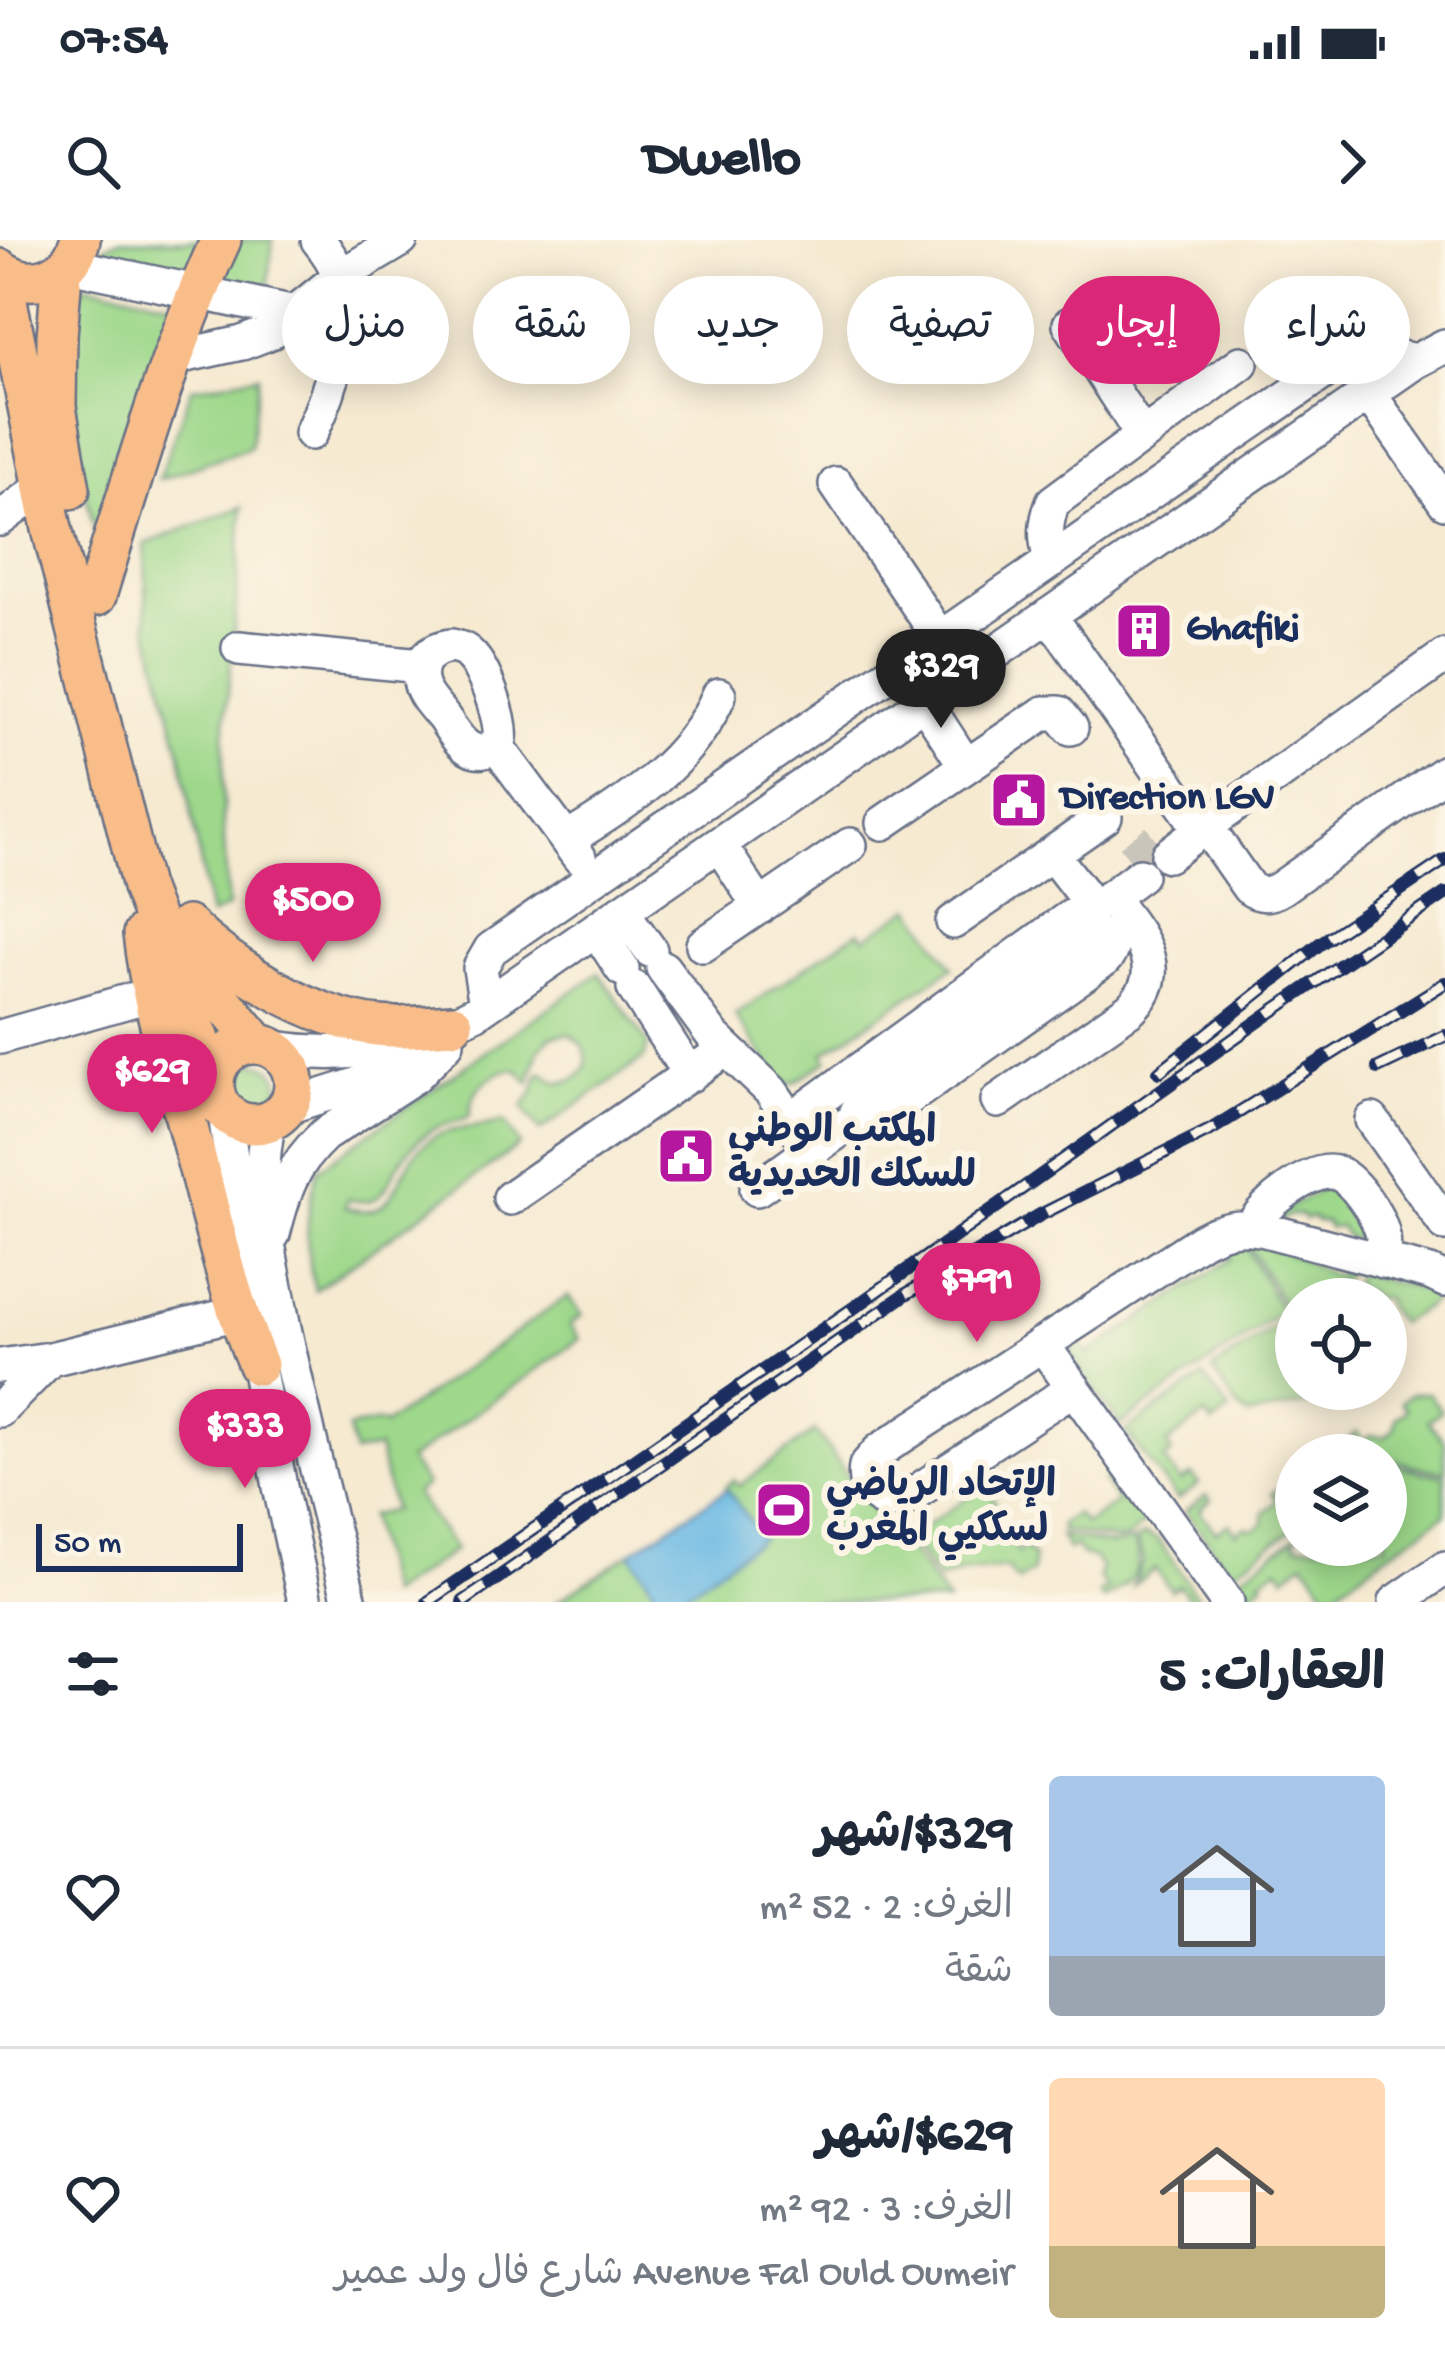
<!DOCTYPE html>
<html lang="ar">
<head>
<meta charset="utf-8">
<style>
  body { margin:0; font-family:"Gochi Hand","Playpen Sans Arabic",sans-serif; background:#f6f6f7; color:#1f2937; direction:rtl; height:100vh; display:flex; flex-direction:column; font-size:45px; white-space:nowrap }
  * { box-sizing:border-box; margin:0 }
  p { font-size:39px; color:#747a83 }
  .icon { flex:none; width:66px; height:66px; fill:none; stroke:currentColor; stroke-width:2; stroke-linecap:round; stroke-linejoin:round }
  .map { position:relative; height:1362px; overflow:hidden; direction:ltr }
  .sheet { display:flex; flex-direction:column; background:#fff; flex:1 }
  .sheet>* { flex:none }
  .guide { position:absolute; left:36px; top:36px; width:1374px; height:108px; direction:rtl; display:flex; gap:24px }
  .tools { position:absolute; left:1275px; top:1038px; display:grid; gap:24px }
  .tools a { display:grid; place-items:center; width:132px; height:132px; border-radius:50%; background:#fff; box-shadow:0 6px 30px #0003; font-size:60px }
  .scale { position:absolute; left:36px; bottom:30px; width:207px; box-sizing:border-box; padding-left:12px; border:6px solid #1b2f5e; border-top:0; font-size:33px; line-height:42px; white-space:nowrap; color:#1b2f5e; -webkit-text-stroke:9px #fcf5e5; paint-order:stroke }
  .price { position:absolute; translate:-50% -102px; padding:0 27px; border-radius:42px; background:#db2777; color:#fff; font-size:39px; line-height:78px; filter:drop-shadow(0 3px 6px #0008) }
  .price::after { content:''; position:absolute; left:50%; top:72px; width:36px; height:27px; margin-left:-18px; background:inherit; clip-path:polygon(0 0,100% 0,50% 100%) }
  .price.current { background:#222; color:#fff }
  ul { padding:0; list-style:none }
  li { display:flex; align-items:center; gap:36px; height:300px; padding:0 60px }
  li+li { border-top:3px solid #e0e1e3 }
  li span { display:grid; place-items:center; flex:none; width:336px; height:240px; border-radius:12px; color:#555 }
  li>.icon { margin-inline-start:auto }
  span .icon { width:144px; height:144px; fill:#fffc; stroke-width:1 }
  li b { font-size:51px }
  h2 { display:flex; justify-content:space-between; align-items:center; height:144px; padding:0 60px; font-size:51px }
  .chip { padding:0 42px; border-radius:54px; background:#fff; box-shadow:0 6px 30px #0003; font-size:42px; line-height:108px }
  .chip.current { background:#db2777; color:#fff }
  .status { display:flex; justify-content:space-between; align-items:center; height:84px; padding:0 60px; background:#fff; direction:ltr }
  .status svg { height:33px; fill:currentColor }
  header { display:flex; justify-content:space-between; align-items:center; height:156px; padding:0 60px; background:#fff; font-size:54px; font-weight:800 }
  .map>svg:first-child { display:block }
  .green { fill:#9ed88b; stroke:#5c8474; stroke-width:3 }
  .water { fill:#67b8e3; stroke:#4174a0; stroke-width:3 }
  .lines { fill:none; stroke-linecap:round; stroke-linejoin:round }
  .minor-tunnel { stroke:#cac5ba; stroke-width:33; stroke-dasharray:33 16; stroke-linecap:butt }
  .minor-casing { stroke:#687086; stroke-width:38 }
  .major-casing { stroke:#687086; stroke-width:44 }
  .minor { stroke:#fff; stroke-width:33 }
  .major { stroke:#f8bd89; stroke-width:39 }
  .rail-casing { stroke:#1b2f5e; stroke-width:14 }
  .rail { stroke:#fcf5e5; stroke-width:9; stroke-dasharray:27; stroke-linecap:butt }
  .labels { text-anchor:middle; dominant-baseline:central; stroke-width:12; stroke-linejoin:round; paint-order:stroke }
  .poi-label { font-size:39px; font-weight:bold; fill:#1b2f5e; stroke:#fcf5e5; text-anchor:start }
</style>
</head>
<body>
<div class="status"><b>07:54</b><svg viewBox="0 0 49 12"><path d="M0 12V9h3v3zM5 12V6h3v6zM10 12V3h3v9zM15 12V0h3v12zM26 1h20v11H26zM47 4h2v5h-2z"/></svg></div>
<header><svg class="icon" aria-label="forward" viewBox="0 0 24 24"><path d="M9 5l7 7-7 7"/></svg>Dwello<svg class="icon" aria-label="search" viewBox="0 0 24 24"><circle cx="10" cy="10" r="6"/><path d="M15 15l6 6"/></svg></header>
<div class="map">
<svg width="1445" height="1362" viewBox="0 0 1445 1362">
  <rect width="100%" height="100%" fill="#fcf5e5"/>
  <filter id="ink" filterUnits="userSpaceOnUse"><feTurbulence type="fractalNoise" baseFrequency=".00833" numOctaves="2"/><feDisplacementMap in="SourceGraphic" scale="24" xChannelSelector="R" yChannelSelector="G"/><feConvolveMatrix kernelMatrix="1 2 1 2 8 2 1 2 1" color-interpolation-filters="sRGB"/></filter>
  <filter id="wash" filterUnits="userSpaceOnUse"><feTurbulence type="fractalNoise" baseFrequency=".004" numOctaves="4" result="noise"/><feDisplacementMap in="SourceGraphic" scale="48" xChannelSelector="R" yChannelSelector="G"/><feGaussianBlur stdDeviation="2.7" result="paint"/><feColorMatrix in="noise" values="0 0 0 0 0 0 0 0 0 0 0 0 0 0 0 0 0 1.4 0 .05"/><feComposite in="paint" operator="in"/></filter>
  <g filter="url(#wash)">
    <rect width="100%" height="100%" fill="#f6ead1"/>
    <path class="green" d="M 120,0 L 208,0 L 191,34 L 103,18 L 105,7 Z
      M 235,0 L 273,0 L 267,53 L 216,43 Z
      M 85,44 L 175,63 L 115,219 L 96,296 L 73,202 L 74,69 Z
      M 259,135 L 250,207 L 158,240 L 192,148 Z
      M 242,267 L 236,366 L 224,498 L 223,582 L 228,667 L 210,676 L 181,513 L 147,383 L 145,304 Z
      M 912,667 L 953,727 L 824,813 L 828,820 L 794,843 L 786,845 L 780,840 L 735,775 L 859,691 L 865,698 Z
      M 599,733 L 645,799 L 648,805 L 644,818 L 540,891 L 523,867 L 533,853 L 538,835 L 542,832 L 556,842 C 580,844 593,827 583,805 L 569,794 L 551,796 L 539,810 L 529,843 L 519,831 L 512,829 C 489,833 469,852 470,876 C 456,883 440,883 427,893 C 415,902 403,916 396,929 C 382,954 380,967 347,959 L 345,967 C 403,986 391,925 431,899 C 455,884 479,890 504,881 L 520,905 L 315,1050 C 303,1003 306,975 318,929 Z
      M231 847a24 24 0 1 1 48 0a24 24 0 1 1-48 0Z
      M 1326,947 L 1337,949 L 1367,990 L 1366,1001 L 1346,997 L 1340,987 L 1329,988 L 1325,982 L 1317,982 L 1311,977 L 1304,980 L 1301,975 L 1290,975 L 1278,982 L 1273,976 Z
      M 1242,1001 L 1282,1072 L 1120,1185 L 1073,1119 L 1070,1106 L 1078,1100 L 1088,1114 L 1231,1019 L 1224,1008 Z
      M 1246,1001 L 1266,1003 L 1336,1036 L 1341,1032 L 1337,1026 L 1340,1023 L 1347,1029 L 1347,1036 C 1342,1041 1304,1058 1296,1059 L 1296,1063 L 1286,1070 Z
      M 1360,1033 L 1431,1052 L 1434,1060 L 1428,1066 L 1399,1083 L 1386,1066 L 1386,1059 L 1376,1059 L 1353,1044 L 1355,1037 Z
      M 568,1056 L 582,1075 L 570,1084 L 580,1099 L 409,1220 L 426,1245 L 415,1254 L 455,1310 L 388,1355 L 369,1276 L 393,1270 L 378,1208 L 354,1213 L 348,1188 L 381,1182 L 384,1185 Z
      M 1296,1073 L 1296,1119 L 1287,1126 L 1296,1139 L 1296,1149 L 1304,1149 L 1307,1154 L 1314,1149 L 1321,1149 L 1329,1160 L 1248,1176 L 1239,1169 L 1212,1130 Z
      M 1204,1137 L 1230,1171 L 1213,1184 L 1205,1175 L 1167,1204 L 1172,1213 L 1164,1220 L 1181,1242 L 1192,1235 L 1199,1244 L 1178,1260 L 1125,1191 Z
      M 1428,1153 L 1441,1171 L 1428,1181 L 1445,1202 L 1445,1231 L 1426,1229 L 1386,1218 L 1386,1215 L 1345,1206 L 1347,1200 L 1357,1192 L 1363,1201 L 1371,1195 L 1384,1197 L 1394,1190 L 1396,1178 L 1406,1170 L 1401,1162 L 1411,1154 Z
      M 815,1191 L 889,1291 L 894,1289 L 948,1362 L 556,1362 L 727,1249 L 726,1246 L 734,1240 L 739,1246 Z
      M 1386,1222 L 1425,1233 L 1445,1235 L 1445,1274 L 1329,1355 L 1304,1321 L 1285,1336 L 1278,1327 L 1261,1339 L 1263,1343 L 1248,1354 L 1237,1339 L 1296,1297 L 1296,1305 L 1386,1305 Z
      M 1112,1233 L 1145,1281 L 1130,1297 L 1118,1300 L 1061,1291 L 1061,1284 L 1076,1274 L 1085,1284 L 1117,1262 L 1103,1241 Z
      M 989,1243 L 988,1251 L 996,1262 L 988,1269 L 995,1279 L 992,1291 L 999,1300 L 1011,1302 L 1018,1312 L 1026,1307 L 1034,1318 L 1032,1332 L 1018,1342 L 1006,1328 L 960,1333 L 939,1341 L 907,1298 Z
      M 1283,1245 L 1296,1246 L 1296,1287 L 1232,1332 L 1185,1271 L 1207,1255 L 1211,1260 L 1199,1270 L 1216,1292 L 1229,1283 L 1236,1293 L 1244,1287 L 1255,1289 L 1264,1283 L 1264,1272 L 1278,1261 L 1272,1253 Z
      M 1145,1295 L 1158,1300 L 1201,1362 L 1192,1362 L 1179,1345 L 1171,1350 L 1155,1329 L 1133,1345 L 1143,1322 L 1137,1299 Z
      M 1060,1296 L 1113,1305 L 1133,1301 C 1148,1333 1128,1344 1103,1360 L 1099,1354 L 1107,1348 L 1099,1339 L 1101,1327 L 1094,1318 L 1082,1316 L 1075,1306 L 1068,1310 Z"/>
    <path class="water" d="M 727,1249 L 762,1298 L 673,1362 L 663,1362 L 630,1313 Z"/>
  </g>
  <g filter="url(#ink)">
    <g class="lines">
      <path class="minor-tunnel" d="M 1130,620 L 1157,599"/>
      <g class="minor-casing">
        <path id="minor" d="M 69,25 L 295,73
          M 1070,84 L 1142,195
          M 173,118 L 242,103 L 271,92 L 339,37 L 401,0
          M 1369,154 L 1445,262
          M 311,193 C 332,149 353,81 338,33 C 334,21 326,10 318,0
          M 836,244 L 940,398
          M 0,279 L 43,247
          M 1052,321 C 1044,300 1045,283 1053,262 L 1241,123
          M 1049,375 L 1194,580 L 1201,585 L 1213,581 L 1445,416
          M 452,406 C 461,409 463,408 470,415 C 484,428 503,480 500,499 C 493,507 487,513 476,511 C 461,508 451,488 443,477 C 435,467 424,456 421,445 C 414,422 432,408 452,406 Z
          M 239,408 L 421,426
          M 924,461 L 966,526
          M 496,505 L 579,617
          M 883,583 L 1044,473 L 1059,473 L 1071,488
          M 1205,585 L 1249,648 C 1260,656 1270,655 1281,648 L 1445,532
          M 568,599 C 628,562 690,523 719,455
          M 719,604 L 760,667
          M 1052,614 L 1093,667
          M 1168,615 L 1194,595 L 1201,585
          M 622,671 L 650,710
          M 953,682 L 1105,577
          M 596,689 L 622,729
          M 1101,695 C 1114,700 1114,710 1104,720 L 872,884 L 861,882 L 857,872 L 864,863 L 1091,699 Z
          M 703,705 L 850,605
          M 663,728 L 713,796 L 771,851 L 812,911
          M 634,748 L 690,835
          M 486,765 L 480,728 L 491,709 L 1343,119 L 1372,112 L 1416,121
          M 0,797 L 153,754
          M 270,807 C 349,821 405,808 475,773 L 1416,121 L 1445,106
          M 998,861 L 1130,769 C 1172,729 1136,693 1110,657
          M 287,867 L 353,846 L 398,828
          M 225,872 L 258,1125 L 280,1247 L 305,1362
          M 792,879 L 1078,671 L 1105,661 L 1140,635
          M 1372,880 L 1445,984
          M 269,882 C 253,950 270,1015 283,1083 C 303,1177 327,1269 350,1362
          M 757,949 L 858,877
          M 510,958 L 726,809
          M 1252,987 C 1261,966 1312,926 1336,933 C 1353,937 1378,976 1382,992 C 1385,1002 1384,1011 1382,1021
          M 273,994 C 284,951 291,926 324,895 L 415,836 L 447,803
          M 1042,1104 L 1227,1362
          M 0,1126 L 50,1119 L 238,1073
          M 1074,1148 L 907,1258 L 888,1262 C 870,1255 863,1245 866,1226 L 879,1211 L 1202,1000 C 1223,988 1242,985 1265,990 L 1430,1033 L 1445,1040
          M 0,1170 L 50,1119
          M 1396,1362 L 1445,1328"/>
      </g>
      <g class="major-casing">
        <path id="major" d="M 0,29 C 32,52 70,38 80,0
          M 1,30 L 52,289 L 142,647 L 214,837
          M 62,32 L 57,96 L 56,167 L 70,249
          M 96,356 C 133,236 168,114 221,0
          M 187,686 C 234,730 312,779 378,786 C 403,789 428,785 453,784
          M 143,694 C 151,765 174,834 192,903 C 212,977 228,1054 258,1125
          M 184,701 L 213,750 L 258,804
          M214 844a40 40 0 1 1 80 0a40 40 0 1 1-80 0Z"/>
      </g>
      <use href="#minor" class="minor"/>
      <use href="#major" class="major"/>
      <g class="rail-casing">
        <path id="rail" d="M 1378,828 L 1445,796
          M 1159,832 L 1321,703 L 1445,620
          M 428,1362 L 865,1060 L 1270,773 L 1445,654
          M 463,1362 L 906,1054 L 1040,975 L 1212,889 L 1445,743"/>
      </g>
      <use href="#rail" class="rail"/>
    </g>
  </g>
  <defs>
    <g id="building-square" transform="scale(3)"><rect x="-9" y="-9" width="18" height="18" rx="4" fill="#b5179e" stroke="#fcf5e5"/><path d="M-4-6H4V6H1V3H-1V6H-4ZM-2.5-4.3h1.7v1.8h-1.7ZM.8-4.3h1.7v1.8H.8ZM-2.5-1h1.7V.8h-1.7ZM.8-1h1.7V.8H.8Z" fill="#fff"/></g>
    <g id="civic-square" transform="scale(3)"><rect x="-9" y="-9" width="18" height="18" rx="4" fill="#b5179e" stroke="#fcf5e5"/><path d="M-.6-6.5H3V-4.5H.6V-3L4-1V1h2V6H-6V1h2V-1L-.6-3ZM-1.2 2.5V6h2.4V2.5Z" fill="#fff"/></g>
    <g id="stadium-square" transform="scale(3)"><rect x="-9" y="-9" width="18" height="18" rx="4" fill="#b5179e" stroke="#fcf5e5"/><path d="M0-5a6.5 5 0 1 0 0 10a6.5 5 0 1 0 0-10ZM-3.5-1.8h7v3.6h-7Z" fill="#fff"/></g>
  </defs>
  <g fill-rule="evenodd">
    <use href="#building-square" x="1144" y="391"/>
    <use href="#civic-square" x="1019" y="560"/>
    <use href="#civic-square" x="686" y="916"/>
    <use href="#stadium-square" x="784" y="1270"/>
  </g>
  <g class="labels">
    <g class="poi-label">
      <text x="1186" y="391">Ghafiki</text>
      <text x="1061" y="560">Direction LGV</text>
      <text x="728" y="894">المكتب الوطني<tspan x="728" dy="45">للسكك الحديدية</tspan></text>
      <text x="826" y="1248">الإتحاد الرياضي<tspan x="826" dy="45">لسككيي المغرب</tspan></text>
    </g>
  </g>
</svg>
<div class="tools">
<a><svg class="icon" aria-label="locate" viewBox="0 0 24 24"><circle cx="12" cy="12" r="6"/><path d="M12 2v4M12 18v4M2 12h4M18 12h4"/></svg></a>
<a><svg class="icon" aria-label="layers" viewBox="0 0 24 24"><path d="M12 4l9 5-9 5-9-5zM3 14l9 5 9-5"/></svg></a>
</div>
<div class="scale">50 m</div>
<b class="price current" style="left:941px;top:491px">$329</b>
<b class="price" style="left:313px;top:725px">$500</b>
<b class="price" style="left:152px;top:896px">$629</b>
<b class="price" style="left:977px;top:1105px">$791</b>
<b class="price" style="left:245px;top:1251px">$333</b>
<div class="guide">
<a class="chip">شراء</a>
<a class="chip current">إيجار</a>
<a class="chip">تصفية</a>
<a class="chip">جديد</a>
<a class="chip">شقة</a>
<a class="chip">منزل</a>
</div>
</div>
<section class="sheet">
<h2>العقارات: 5<svg class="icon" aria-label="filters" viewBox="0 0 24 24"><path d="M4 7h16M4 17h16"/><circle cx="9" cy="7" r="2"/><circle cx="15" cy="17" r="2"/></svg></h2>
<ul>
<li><span style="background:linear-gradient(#a9c7e8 75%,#9aa5b1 0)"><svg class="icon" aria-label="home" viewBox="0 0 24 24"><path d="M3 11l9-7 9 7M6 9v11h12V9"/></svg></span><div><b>$329/شهر</b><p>الغرف: 2 · 52 m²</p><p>شقة</p></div><svg class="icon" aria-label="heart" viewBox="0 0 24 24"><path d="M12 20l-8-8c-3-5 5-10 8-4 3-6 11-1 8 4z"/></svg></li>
<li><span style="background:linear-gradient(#ffd9b3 70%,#c2b280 0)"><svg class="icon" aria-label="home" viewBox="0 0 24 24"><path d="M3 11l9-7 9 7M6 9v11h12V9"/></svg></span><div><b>$629/شهر</b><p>الغرف: 3 · 92 m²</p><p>Avenue Fal Ould Oumeir شارع فال ولد عمير</p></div><svg class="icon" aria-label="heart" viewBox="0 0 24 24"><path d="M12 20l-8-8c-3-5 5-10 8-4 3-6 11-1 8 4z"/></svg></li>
</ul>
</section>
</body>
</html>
